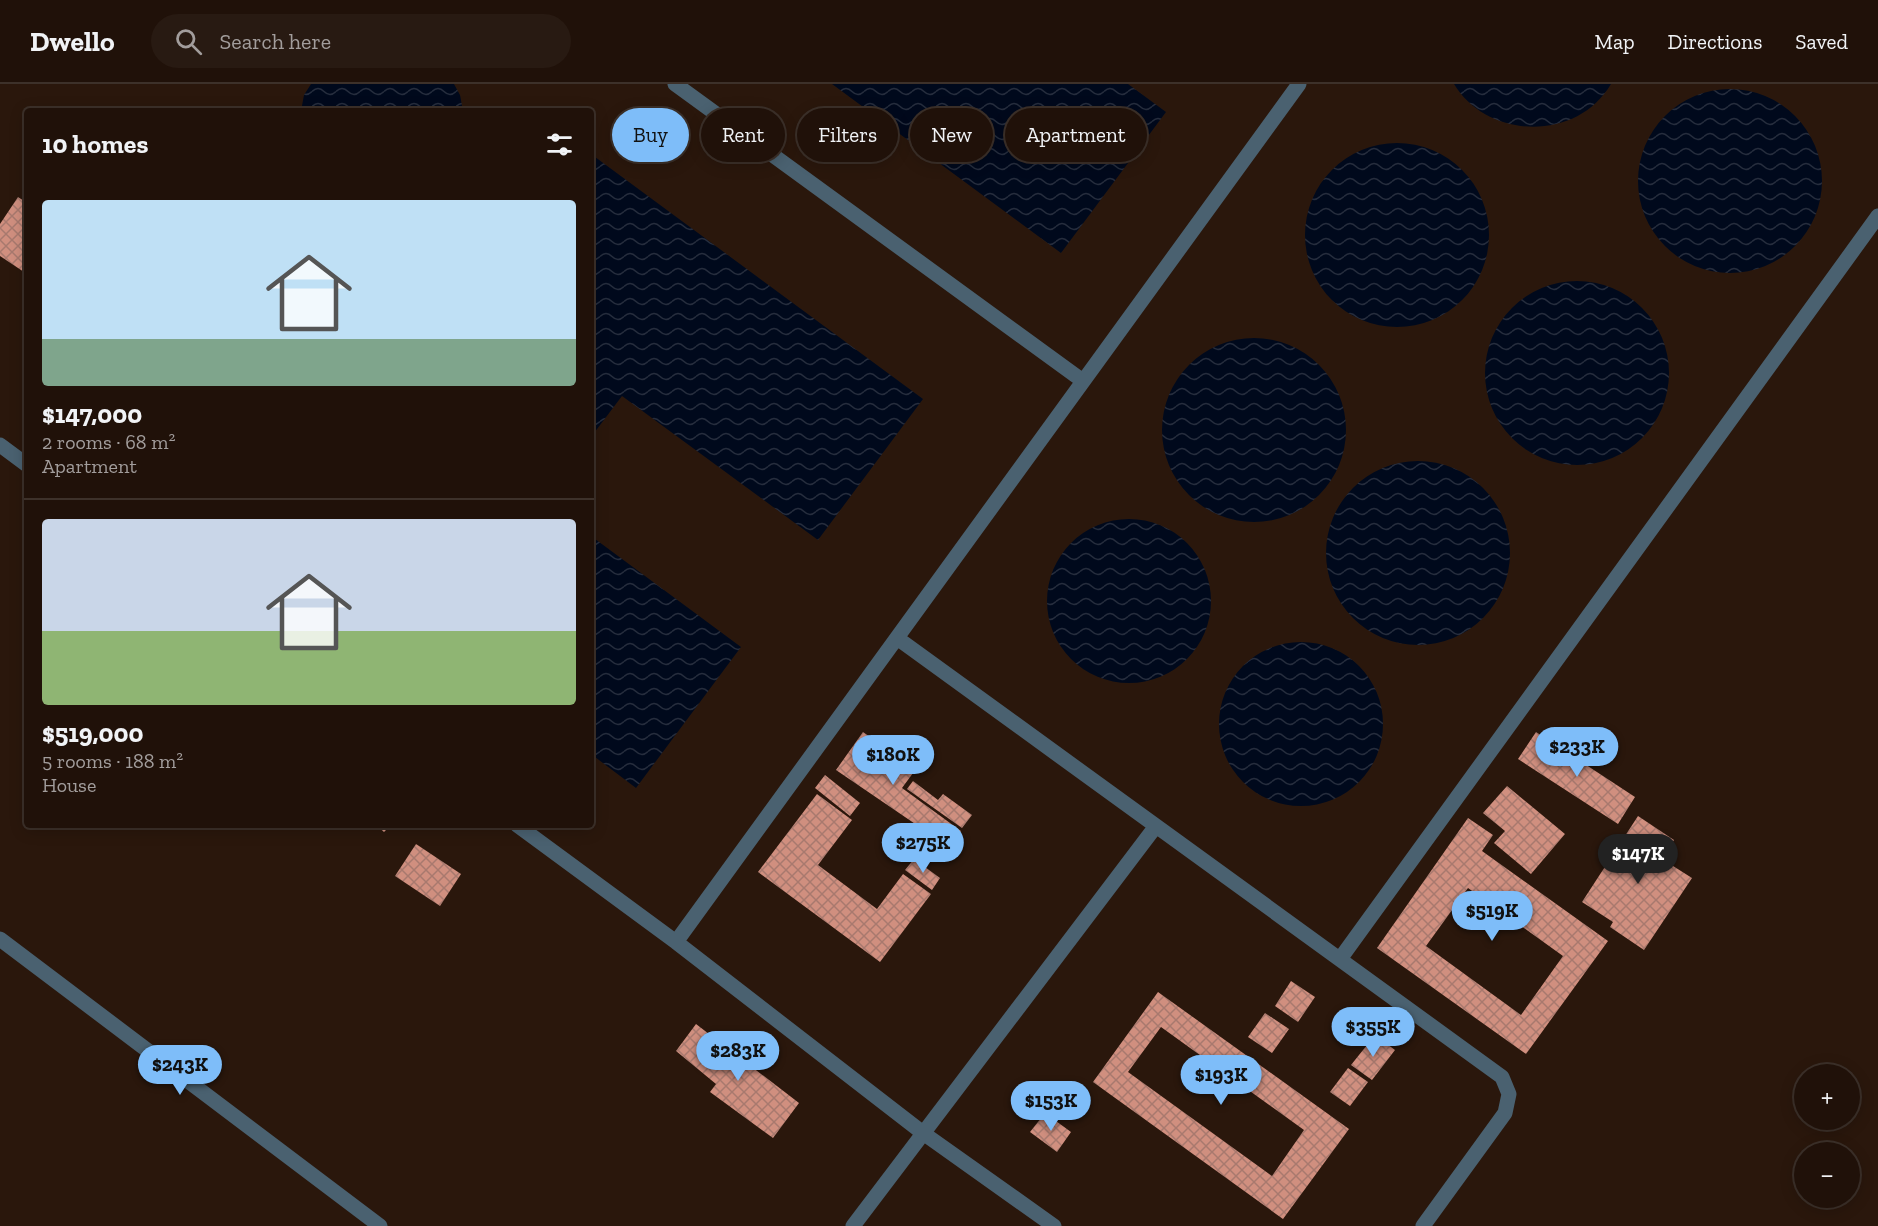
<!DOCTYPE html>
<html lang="en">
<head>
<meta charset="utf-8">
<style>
  body { margin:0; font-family:"Zilla Slab",serif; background:#281a12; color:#f1f3f6; height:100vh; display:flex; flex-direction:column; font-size:22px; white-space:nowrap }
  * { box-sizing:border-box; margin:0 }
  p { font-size:20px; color:#a29d9c }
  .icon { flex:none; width:33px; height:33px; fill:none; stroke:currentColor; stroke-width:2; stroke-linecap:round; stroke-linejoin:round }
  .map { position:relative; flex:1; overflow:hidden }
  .details { position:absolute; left:24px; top:24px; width:570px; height:720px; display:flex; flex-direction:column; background:#201109; border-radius:6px; box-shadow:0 3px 15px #0003,0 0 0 2px #3d312a }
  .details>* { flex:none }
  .top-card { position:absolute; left:612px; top:24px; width:570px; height:54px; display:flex; gap:12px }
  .controls { position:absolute; left:1794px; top:980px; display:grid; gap:12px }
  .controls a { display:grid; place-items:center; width:66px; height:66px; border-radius:50%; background:#201109; box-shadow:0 3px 15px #0003,0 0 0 2px #3d312a; font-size:30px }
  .price { position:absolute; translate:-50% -51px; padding:0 14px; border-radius:21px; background:#7ebdf9; color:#111; font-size:20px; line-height:39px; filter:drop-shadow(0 2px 3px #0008) }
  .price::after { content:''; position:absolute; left:50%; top:36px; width:18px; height:14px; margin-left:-9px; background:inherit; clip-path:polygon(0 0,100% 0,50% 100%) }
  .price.selected { background:#222; color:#fff }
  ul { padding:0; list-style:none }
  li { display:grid; align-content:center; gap:12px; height:318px; padding:0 18px }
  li+li { border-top:2px solid #3d312a }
  li span { display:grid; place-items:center; height:186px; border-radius:6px; color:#555 }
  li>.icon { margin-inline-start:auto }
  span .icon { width:108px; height:108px; fill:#fffc; stroke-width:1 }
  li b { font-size:26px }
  h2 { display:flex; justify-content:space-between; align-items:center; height:72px; padding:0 18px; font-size:26px }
  .pill { padding:0 21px; border-radius:27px; background:#201109; box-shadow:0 3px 15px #0003,0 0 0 2px #3d312a; font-size:21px; line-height:54px }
  .pill.selected { background:#7ebdf9; color:#111 }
  header { display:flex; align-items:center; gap:36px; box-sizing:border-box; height:84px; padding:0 30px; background:#201109; border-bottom:2px solid #3d312a }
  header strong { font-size:28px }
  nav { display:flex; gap:33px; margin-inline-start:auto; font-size:21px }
  .search { width:420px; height:54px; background:#281a12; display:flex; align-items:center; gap:15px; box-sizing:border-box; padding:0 21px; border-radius:33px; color:#a29d9c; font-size:22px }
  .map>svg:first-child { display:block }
  .water { fill:url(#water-waves) }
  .building { fill:url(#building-cross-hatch); fill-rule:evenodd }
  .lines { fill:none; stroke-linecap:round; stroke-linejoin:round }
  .minor { stroke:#4a6170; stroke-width:15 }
</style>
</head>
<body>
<header>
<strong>Dwello</strong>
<div class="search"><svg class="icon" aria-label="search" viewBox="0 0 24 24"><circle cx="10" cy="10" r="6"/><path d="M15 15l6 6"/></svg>Search here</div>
<nav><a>Map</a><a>Directions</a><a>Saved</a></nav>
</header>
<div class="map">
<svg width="1878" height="1142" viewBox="0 0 1878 1142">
  <defs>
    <pattern id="water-waves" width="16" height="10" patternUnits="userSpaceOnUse" patternTransform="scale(1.5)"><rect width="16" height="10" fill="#00091c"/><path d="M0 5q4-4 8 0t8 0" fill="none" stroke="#262d3d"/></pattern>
    <pattern id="building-cross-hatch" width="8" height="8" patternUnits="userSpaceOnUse" patternTransform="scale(1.5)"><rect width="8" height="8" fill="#d08f7f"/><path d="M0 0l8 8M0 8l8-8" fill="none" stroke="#a8796e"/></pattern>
  </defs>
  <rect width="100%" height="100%" fill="#2a170c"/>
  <path class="water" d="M 311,0 L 454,0 L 460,11 L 463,27 L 301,27 L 304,11 Z
    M 832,0 L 1128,0 L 1166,28 L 1061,169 Z
    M 1454,0 L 1611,0 C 1577,58 1488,56 1454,0 Z
    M1638 97a92 92 0 1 1 184 0a92 92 0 1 1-184 0Z
    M1305 151a92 92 0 1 1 184 0a92 92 0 1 1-184 0Z
    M 591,70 L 923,315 L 818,456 L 622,312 L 591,353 Z
    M1485 289a92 92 0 1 1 184 0a92 92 0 1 1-184 0Z
    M1162 346a92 92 0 1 1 184 0a92 92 0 1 1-184 0Z
    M1326 469a92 92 0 1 1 184 0a92 92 0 1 1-184 0Z
    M1047 517a82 82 0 1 1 164 0a82 82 0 1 1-164 0Z
    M 591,452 L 741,563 L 636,704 L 591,670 Z
    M1219 640a82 82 0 1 1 164 0a82 82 0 1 1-164 0Z"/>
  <path class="building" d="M 18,113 L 27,119 L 27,190 L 0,172 L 0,140 Z
    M 863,648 L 916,685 L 902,704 L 961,747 L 949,763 L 836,686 Z
    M 1536,648 L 1635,713 L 1618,740 L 1518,675 Z
    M 825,691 L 860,719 L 850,732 L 815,704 Z
    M 913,697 L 938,716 L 943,710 L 972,731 L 962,744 L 907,705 Z
    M 1507,702 L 1565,750 L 1531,790 L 1494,759 L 1505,747 L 1483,729 Z
    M 817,710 L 852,736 L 818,781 L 877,825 L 903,790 L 931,810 L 880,878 L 758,788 Z
    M 1638,732 L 1674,756 L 1662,775 L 1692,794 L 1644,866 L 1610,843 L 1613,838 L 1582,818 Z
    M 1468,734 L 1493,751 L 1482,767 L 1608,857 L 1526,970 L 1377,864 ZM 1468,804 L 1563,872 L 1521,931 L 1426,862 Z
    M 376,741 L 391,741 L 384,748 Z
    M 416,760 L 461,790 L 440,822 L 395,792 Z
    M 914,775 L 940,794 L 932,806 L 905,786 Z
    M 1291,897 L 1315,913 L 1298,938 L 1275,922 Z
    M 1158,908 L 1349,1045 L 1283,1135 L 1093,998 ZM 1161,943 L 1304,1046 L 1272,1092 L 1128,988 Z
    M 1265,929 L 1289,945 L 1272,969 L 1248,953 Z
    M 696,940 L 799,1019 L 773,1054 L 710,1008 L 716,1000 L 676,967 Z
    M 1375,951 L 1395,966 L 1372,996 L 1351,981 Z
    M 1348,984 L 1368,998 L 1350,1022 L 1330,1008 Z
    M 1045,1029 L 1071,1048 L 1057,1068 L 1030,1048 Z"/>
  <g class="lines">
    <path class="minor" d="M 675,0 L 1083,297
      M 0,361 L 27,381
      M 897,554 L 1502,993 L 1509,1010 L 1505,1029 L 1423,1142
      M 517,741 L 676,858 L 923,1049 L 1054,1142
      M 0,855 L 380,1142
      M 676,858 L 1299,0
      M 1340,875 L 1878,132
      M 853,1142 L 1156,742"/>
  </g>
</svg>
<div class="controls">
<a>+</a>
<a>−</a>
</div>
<b class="price" style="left:1577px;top:694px">$233K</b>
<b class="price" style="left:893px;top:702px">$180K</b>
<b class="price" style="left:923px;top:790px">$275K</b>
<b class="price selected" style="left:1638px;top:801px">$147K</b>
<b class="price" style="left:1492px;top:858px">$519K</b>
<b class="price" style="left:1373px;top:974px">$355K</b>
<b class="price" style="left:738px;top:998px">$283K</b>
<b class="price" style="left:180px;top:1012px">$243K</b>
<b class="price" style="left:1221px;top:1022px">$193K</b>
<b class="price" style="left:1051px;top:1048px">$153K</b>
<div class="top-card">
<a class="pill selected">Buy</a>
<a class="pill">Rent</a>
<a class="pill">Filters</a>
<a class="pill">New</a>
<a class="pill">Apartment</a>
</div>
<section class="details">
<h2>10 homes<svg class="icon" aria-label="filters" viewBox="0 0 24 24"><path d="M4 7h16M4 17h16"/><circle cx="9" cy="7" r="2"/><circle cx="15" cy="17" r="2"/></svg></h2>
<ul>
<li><span style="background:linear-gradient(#bfe0f5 75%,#7fa58c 0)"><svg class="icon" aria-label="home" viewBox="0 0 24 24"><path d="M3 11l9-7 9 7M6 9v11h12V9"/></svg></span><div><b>$147,000</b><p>2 rooms · 68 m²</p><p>Apartment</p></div></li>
<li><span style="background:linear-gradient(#c9d6e8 60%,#8fb573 0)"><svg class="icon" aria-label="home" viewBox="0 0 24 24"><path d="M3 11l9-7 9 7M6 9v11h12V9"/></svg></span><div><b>$519,000</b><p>5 rooms · 188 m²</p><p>House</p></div></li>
</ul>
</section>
</div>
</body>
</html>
